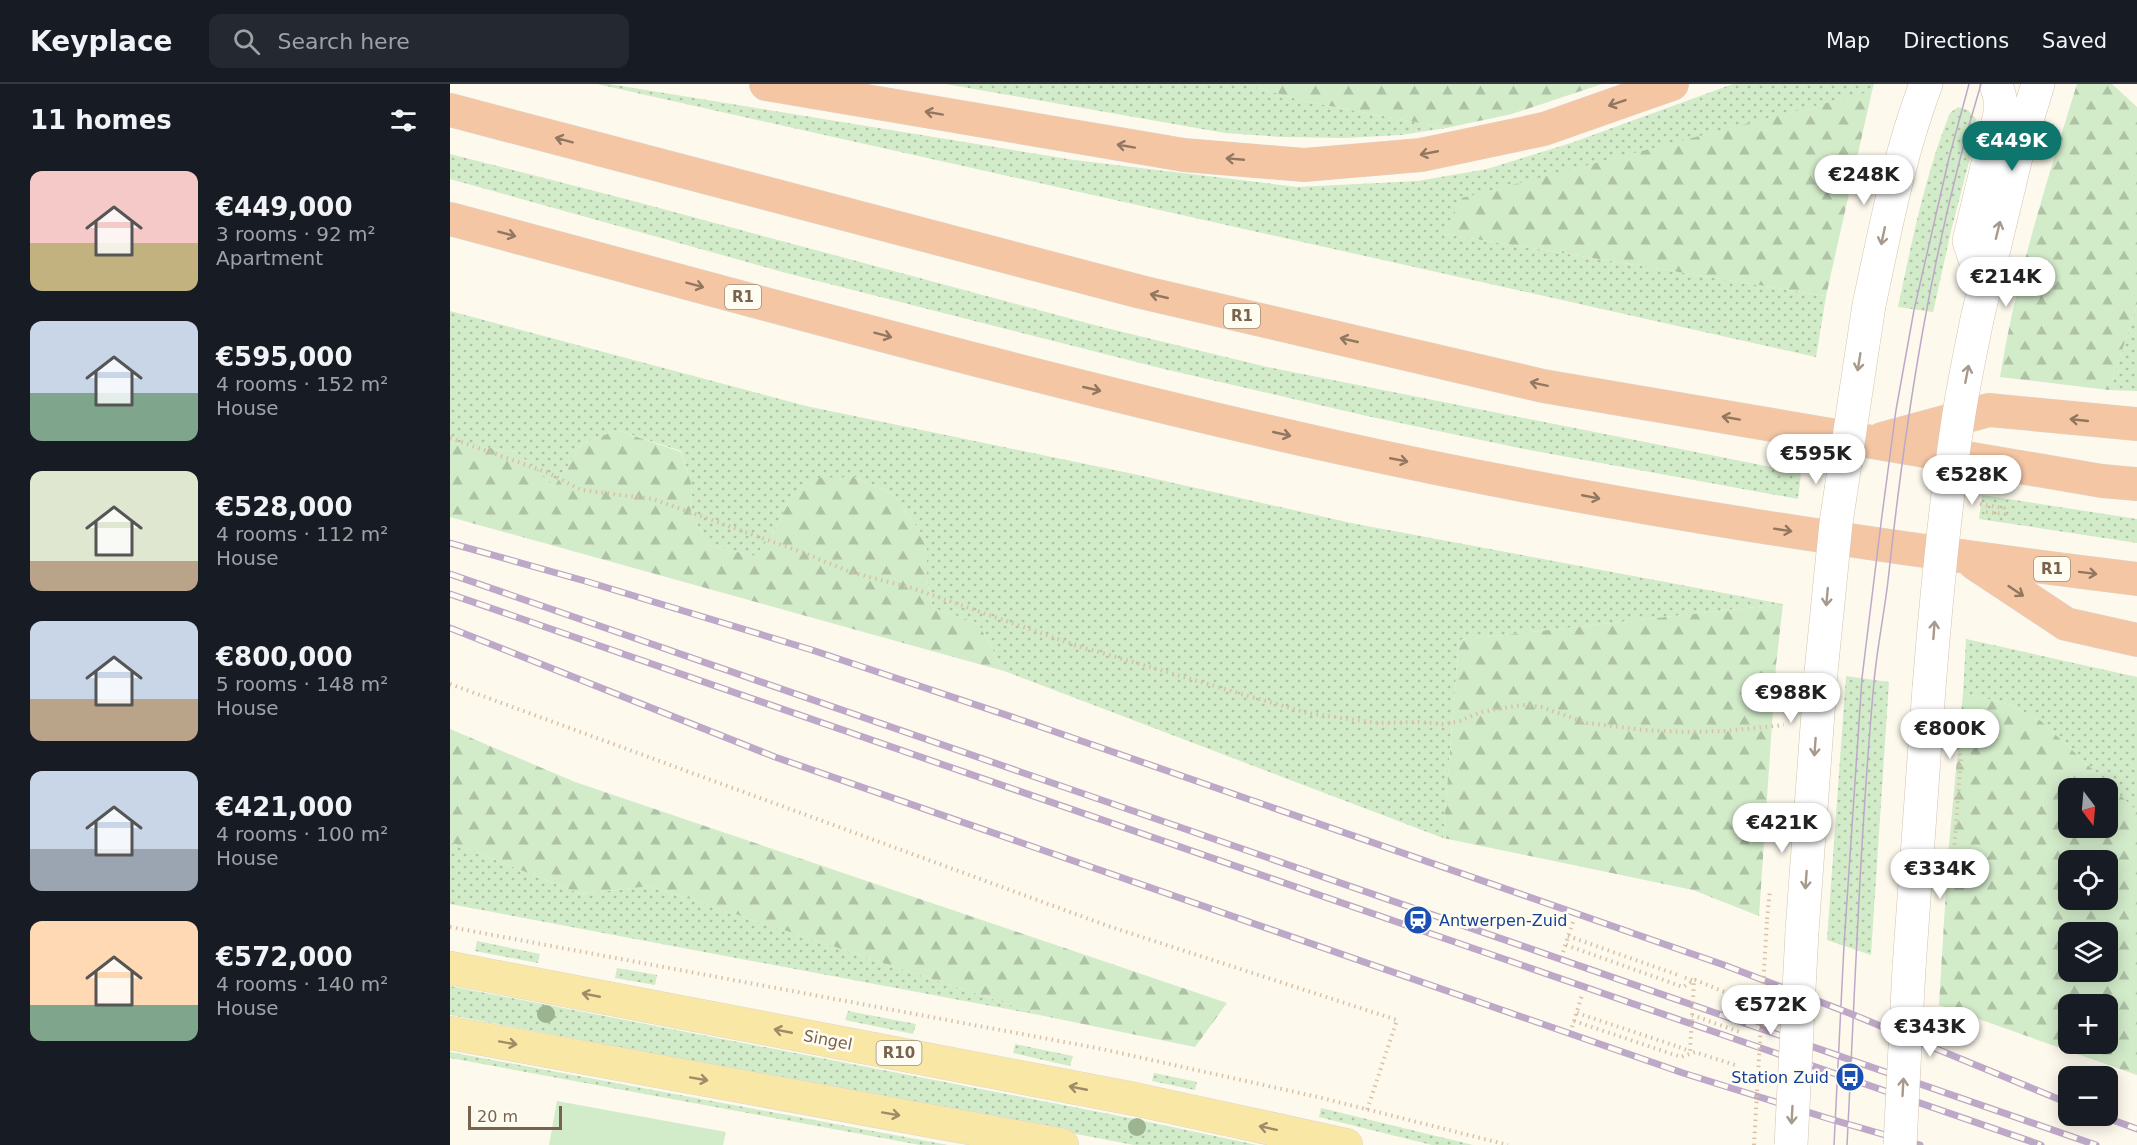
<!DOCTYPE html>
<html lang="en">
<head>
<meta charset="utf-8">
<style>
  body { margin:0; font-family:"DejaVu Sans",sans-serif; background:#242831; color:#f1f3f6; height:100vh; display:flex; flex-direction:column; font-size:22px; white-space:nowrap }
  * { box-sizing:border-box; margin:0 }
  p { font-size:20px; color:#9ea1a6 }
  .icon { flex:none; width:33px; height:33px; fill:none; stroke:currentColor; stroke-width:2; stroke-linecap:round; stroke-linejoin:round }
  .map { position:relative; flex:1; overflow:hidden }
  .details { display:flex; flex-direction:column; background:#171b24; width:450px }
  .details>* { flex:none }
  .needle { width:39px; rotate:164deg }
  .fabs { position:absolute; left:1608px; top:694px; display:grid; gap:12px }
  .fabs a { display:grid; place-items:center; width:60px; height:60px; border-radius:12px; background:#171b24; box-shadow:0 3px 15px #0003; font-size:30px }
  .scale { position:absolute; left:18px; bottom:15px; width:94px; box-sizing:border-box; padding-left:6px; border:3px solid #78634e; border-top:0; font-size:16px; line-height:21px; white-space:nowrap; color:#78634e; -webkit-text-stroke:4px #fffcf2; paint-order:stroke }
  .price { position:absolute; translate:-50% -51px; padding:0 14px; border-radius:21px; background:#fff; color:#222; font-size:20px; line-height:39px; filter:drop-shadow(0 2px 3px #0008) }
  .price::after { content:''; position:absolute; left:50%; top:36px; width:18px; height:14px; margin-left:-9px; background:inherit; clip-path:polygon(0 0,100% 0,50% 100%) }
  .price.current { background:#0f766e; color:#fff }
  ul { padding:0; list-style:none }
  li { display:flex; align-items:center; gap:18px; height:150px; padding:0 30px }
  li span { display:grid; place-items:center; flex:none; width:168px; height:120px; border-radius:12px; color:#555 }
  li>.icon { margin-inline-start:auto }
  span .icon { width:72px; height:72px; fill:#fffc; stroke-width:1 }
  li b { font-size:26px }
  h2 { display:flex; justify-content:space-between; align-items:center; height:72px; padding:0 30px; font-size:26px }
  header { display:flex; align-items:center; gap:36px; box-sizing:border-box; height:84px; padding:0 30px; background:#171b24; border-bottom:2px solid #363941 }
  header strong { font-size:28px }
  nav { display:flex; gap:33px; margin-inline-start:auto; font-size:21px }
  .search { width:420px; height:54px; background:#242831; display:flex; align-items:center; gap:15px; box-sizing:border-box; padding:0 21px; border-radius:12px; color:#9ea1a6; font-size:22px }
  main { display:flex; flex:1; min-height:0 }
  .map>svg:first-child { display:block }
  .grass { fill:url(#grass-dots) }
  .forest { fill:url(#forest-firs); fill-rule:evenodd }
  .park { fill:#d2ebc9 }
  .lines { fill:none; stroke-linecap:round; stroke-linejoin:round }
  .secondary-casing { stroke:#d2c4ae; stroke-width:34 }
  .primary-casing { stroke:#dcd6d1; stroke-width:34 }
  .highway-casing { stroke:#dcd6d1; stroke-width:34 }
  .path { stroke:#d8c1a6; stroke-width:4; stroke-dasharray:1.5 4.5; stroke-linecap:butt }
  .secondary { stroke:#fff; stroke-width:33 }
  .primary { stroke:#f9e7a6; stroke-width:33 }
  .highway { stroke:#f5c6a4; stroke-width:33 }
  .tram { stroke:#bea8c8; stroke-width:1.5 }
  .rail-casing { stroke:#bea8c8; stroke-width:7 }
  .rail { stroke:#fffcf2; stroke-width:4.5; stroke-dasharray:14; stroke-linecap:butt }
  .secondary-bridge-casing { stroke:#d2c4ae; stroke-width:34; stroke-linecap:butt }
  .path-bridge { stroke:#d8c1a6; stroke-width:4; stroke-dasharray:1.5 4.5; stroke-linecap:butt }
  .secondary-bridge { stroke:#fff; stroke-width:33 }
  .tree { fill:#9cb590 }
  .oneway { stroke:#91775f }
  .oneway2 { stroke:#a79a8c }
  .oneway3 { stroke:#9f8b68 }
  .labels { text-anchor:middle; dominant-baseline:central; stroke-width:5; stroke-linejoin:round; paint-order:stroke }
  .shield { fill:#fffcf2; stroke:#a0917f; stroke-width:1.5 }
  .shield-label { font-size:15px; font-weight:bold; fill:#78634e }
  .transit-label { font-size:16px; fill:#164399; stroke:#fffcf2; text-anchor:start }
  .street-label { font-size:16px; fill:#78634e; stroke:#fffcf2 }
</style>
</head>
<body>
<header>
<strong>Keyplace</strong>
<div class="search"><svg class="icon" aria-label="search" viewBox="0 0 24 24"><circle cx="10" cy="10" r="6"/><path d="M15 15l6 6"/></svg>Search here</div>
<nav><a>Map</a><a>Directions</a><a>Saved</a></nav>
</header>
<main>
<section class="details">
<h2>11 homes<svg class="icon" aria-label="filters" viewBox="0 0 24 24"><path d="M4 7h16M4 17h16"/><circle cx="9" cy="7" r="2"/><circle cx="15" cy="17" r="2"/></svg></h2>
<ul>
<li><span style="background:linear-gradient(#f6c9c9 60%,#c2b280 0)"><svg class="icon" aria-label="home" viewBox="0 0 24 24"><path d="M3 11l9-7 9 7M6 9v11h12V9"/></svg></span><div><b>€449,000</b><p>3 rooms · 92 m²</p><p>Apartment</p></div></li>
<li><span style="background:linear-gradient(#c9d6e8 60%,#7fa58c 0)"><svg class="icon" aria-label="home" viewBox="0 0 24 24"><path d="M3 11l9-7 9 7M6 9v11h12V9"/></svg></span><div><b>€595,000</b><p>4 rooms · 152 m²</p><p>House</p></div></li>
<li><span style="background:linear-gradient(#dfe7d0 75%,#b9a48a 0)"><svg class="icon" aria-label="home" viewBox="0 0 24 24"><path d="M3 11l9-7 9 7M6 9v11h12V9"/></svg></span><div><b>€528,000</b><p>4 rooms · 112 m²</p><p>House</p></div></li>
<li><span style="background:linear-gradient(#c9d6e8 65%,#b9a48a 0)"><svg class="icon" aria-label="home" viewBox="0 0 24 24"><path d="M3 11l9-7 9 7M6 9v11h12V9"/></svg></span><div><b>€800,000</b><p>5 rooms · 148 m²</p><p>House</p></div></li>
<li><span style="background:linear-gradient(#c9d6e8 65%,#9aa5b1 0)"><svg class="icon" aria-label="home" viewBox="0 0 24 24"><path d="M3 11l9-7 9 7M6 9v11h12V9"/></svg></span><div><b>€421,000</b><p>4 rooms · 100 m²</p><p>House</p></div></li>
<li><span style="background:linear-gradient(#ffd9b3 70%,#7fa58c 0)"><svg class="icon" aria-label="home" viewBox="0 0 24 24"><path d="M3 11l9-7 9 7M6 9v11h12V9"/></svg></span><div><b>€572,000</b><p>4 rooms · 140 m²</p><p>House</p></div></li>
</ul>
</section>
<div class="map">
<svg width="1687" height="1061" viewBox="0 0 1687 1061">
  <defs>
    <pattern id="grass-dots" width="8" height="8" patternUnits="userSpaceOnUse" patternTransform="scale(1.5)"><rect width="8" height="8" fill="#d2ebc9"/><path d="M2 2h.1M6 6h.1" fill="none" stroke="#afc2a5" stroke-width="1.8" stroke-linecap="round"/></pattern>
    <pattern id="forest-firs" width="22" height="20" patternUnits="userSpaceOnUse" patternTransform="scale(1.5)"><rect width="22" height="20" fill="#d2ebc9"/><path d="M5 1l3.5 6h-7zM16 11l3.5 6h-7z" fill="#afc2a5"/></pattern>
  </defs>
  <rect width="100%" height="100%" fill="#fdf9ec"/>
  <path class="grass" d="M 147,0 L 159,0 L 624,76 L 848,103 L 968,97 L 1037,85 L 1121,59 L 1283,0 L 1424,0 L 1422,7 L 995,150 L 1376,212 L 1366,273 Z
    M 496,0 L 795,0 L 854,17 L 996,44 L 951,51 L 894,54 L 832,53 L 775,49 Z
    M 1508,23 L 1518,26 L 1526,35 L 1527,47 L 1501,147 L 1483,228 L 1448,223 C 1462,157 1475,91 1500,29 Z
    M 0,70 L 172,114 L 652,243 L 817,283 L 1351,389 L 1348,415 L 1074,365 L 917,332 L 714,285 L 340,190 L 0,95 Z
    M 1687,221 L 1687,307 L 1659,306 Z
    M 0,227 L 356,322 L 693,392 L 901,439 L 1333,520 L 1009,556 L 993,754 L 554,587 L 528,539 L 483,524 L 477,496 L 477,457 L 443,410 L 405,393 L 339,417 L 324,448 L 305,472 L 258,461 L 241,429 L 242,402 L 231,367 L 167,346 L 132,360 L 104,403 L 67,368 L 0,358 Z
    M 1532,411 L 1687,435 L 1687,459 L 1529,435 Z
    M 1516,555 L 1687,593 L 1687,727 L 1591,637 L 1561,621 L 1513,609 Z
    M 1396,592 L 1439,598 L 1421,871 L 1377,856 Z
    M 0,758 L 131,810 L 201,802 L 594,932 L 0,820 Z
    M 27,857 L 90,870 L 88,879 L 25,867 Z
    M 167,884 L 207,891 L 205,901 L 165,894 Z
    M 0,902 L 680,1034 L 807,1061 L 684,1061 L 0,931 Z
    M 398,927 L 466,940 L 463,950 L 395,936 Z
    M 565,960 L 623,972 L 620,982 L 563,969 Z
    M 0,968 L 498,1061 L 470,1061 L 11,976 L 0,974 Z
    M 704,989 L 747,998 L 745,1006 L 702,997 Z
    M 871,1024 L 1023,1061 L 982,1061 L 869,1033 Z"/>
  <path class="forest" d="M 795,0 L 1152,0 L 1062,30 L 996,44 L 854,17 Z
    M 1627,0 L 1662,0 L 1687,23 L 1687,221 L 1659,306 L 1550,293 C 1566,193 1597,97 1627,0 Z
    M 1422,7 L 1376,212 L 995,150 L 1012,114 Z
    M 167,346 L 231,368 L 242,402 L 241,429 L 258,461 L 305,472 L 324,448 L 339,417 L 361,394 L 405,393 L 443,410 L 477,457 L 477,496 L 483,524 L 528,539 L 554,587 L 0,433 L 0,358 L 67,368 L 104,403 L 132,360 Z
    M 1333,520 L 1326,581 L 1309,832 L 1243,806 L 993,754 L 1009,556 Z
    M 1513,609 L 1561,621 L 1591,637 L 1687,727 L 1687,991 L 1489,921 L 1498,772 ZM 1618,705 L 1658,705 L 1658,744 L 1618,744 ZM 1618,777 L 1658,777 L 1658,816 L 1618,816 ZM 1618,849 L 1658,849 L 1658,888 L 1618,888 ZM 1618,921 L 1658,921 L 1658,960 L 1618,960 Z
    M 0,645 L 125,698 L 777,919 L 745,963 L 594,932 L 201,802 L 131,810 L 0,758 Z"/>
  <path class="park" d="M 107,1017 L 276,1048 L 273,1061 L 99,1061 Z"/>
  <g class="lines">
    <g class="secondary-casing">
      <path id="secondary" d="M 1534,202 L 1519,157 L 1550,30 L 1550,14 L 1546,0
        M 1419,221 C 1435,147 1449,71 1476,0
        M 1527,235 L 1567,69 L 1588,0
        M 1352,847 L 1371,588
        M 1459,884 L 1479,604"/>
    </g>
    <g class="primary-casing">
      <path id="primary" d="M 0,884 L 684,1015 L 896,1061
        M 0,949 L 612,1061"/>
    </g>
    <g class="highway-casing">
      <path id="highway" d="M 316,0 L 734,71 L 854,81 L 971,71 L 1094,45 L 1222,0
        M 0,26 L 691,208 L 1093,302 L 1652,397 L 1687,400
        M 0,135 C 296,214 592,298 891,364 C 1154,422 1420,462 1687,495
        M 1432,355 L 1539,326 L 1687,340
        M 1524,479 L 1616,540 L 1687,556"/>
    </g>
    <path class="path" d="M 0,354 L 99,389 L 131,406 L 203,415 L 354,469 L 400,488 L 462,504 L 628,562 L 857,629 L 927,639 L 969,638 L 994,640 L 1010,637 L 1031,628 L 1072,621 L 1091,623 L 1137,639 L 1193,646 L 1234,648 L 1276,647 L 1334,641
      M 1530,420 L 1554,424 L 1555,430 L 1535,428
      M 0,600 L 658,842 L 947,936 L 917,1026
      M 1501,772 L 1504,766 L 1511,672 L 1508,664
      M 1317,835 L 1320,806
      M 0,843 L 652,965 L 872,1014 L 1058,1061
      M 1118,852 L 1231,892
      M 1116,861 L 1233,903 L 1245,896 L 1292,915
      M 1113,868 L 1123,838
      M 1127,929 L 1229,963
      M 1242,931 L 1290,948
      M 1124,937 L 1231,973 L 1245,968 L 1288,982
      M 1122,943 L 1132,911"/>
    <use href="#secondary" class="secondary"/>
    <use href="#primary" class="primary"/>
    <use href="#highway" class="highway"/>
    <path class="tram" d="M 1384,1061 L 1394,861 L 1412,594 L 1431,439 L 1446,326 L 1464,226 L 1499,74 L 1519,0
      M 1397,1061 C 1405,907 1410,752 1424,598 C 1427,564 1434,531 1438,497 C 1456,329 1482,162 1531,0"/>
    <g class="rail-casing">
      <path id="rail" d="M 0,459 L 135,497 L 362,566 L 577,638 L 1274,881 L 1399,929 L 1618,1019
        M 0,490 L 1646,1061
        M 0,510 L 1591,1061
        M 0,544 L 325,673 L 1233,989 L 1380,1035 L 1470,1061
        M 1652,1032 L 1687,1045"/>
    </g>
    <use href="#rail" class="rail"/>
    <g class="secondary-bridge-casing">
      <path id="secondary-bridge" d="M 1371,588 L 1386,439 L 1419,221
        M 1479,604 C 1486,517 1494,430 1507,343 C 1512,307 1520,271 1527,235
        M 1341,1061 L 1352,847
        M 1450,1061 L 1459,884"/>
    </g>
    <path class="path-bridge" d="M 1229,963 L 1240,967 L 1244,897 L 1231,892
      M 1304,1061 L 1317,835"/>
    <use href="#secondary-bridge" class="secondary-bridge"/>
  </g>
  <g class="tree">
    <circle cx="96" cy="930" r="9"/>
    <circle cx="687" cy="1043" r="9"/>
  </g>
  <defs><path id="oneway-shaft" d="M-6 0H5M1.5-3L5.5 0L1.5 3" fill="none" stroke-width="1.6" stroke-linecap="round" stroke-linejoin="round" transform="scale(1.5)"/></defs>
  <g class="oneway">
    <use href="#oneway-shaft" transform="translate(1167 19) rotate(161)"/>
    <use href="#oneway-shaft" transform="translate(484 29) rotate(-170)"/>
    <use href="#oneway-shaft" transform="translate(114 56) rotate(-165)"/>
    <use href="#oneway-shaft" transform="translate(676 62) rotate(-170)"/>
    <use href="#oneway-shaft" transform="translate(979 69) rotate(169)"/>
    <use href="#oneway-shaft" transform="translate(785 75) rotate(-175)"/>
    <use href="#oneway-shaft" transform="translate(57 150) rotate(15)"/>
    <use href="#oneway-shaft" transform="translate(245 201) rotate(15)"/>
    <use href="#oneway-shaft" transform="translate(709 212) rotate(-167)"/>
    <use href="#oneway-shaft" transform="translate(433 251) rotate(15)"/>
    <use href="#oneway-shaft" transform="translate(899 256) rotate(-167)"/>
    <use href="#oneway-shaft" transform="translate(1089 300) rotate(-168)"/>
    <use href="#oneway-shaft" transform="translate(642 305) rotate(13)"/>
    <use href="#oneway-shaft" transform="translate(1281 334) rotate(-170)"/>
    <use href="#oneway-shaft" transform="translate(1629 336) rotate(-174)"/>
    <use href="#oneway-shaft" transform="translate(832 350) rotate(13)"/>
    <use href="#oneway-shaft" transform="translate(949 376) rotate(11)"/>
    <use href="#oneway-shaft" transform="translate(1141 413) rotate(11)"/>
    <use href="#oneway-shaft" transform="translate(1333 446) rotate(9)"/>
    <use href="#oneway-shaft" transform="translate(1638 489) rotate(7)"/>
    <use href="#oneway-shaft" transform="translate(1566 507) rotate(34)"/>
  </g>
  <g class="oneway2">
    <use href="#oneway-shaft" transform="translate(1548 146) rotate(-76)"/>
    <use href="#oneway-shaft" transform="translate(1433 152) rotate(102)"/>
    <use href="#oneway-shaft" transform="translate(1409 278) rotate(99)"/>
    <use href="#oneway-shaft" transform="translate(1517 290) rotate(-79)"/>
    <use href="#oneway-shaft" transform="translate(1377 513) rotate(95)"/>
    <use href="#oneway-shaft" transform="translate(1484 546) rotate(-86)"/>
    <use href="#oneway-shaft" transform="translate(1365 663) rotate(94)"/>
    <use href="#oneway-shaft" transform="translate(1356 796) rotate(94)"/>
    <use href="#oneway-shaft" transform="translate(1453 1003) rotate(-87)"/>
    <use href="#oneway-shaft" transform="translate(1342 1031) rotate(93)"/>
  </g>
  <g class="oneway3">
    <use href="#oneway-shaft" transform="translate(141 911) rotate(-169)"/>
    <use href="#oneway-shaft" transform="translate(333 947) rotate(-169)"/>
    <use href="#oneway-shaft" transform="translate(58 959) rotate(10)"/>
    <use href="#oneway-shaft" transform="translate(249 995) rotate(10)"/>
    <use href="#oneway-shaft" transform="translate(628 1004) rotate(-169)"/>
    <use href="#oneway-shaft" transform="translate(441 1030) rotate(10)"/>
    <use href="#oneway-shaft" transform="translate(818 1044) rotate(-168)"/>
  </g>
  <defs>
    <g id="station-disc" transform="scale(1.5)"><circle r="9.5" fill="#1a4fb4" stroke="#fffcf2"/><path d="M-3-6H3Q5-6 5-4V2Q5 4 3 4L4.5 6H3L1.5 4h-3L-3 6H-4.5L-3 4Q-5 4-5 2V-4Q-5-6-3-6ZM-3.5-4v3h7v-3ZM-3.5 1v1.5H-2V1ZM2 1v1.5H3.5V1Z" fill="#fff"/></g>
    <g id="bus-disc" transform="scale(1.5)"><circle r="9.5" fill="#1a4fb4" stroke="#fffcf2"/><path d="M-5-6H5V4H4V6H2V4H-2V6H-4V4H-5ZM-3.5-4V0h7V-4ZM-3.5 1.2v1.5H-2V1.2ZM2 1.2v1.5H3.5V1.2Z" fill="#fff"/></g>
  </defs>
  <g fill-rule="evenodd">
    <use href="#station-disc" x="968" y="836"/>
    <use href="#bus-disc" x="1400" y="993"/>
  </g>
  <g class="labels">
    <g class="shield">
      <rect x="275" y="201" width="36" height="24" rx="4.5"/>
      <rect x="774" y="220" width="36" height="24" rx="4.5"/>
      <rect x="1584" y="473" width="36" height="24" rx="4.5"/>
      <rect x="426.5" y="957" width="45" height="24" rx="4.5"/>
    </g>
    <g class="shield-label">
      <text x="293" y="213">R1</text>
      <text x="792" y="232">R1</text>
      <text x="1602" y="485">R1</text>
      <text x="449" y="969">R10</text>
    </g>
    <g class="transit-label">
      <text x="989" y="836">Antwerpen-Zuid</text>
      <text x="1379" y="993" text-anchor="end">Station Zuid</text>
    </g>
    <g class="street-label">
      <text transform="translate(378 956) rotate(11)">Singel</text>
    </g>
  </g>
</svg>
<div class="fabs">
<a><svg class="needle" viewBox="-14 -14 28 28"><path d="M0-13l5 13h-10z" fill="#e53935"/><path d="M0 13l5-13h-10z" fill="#9ea1a6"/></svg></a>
<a><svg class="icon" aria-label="locate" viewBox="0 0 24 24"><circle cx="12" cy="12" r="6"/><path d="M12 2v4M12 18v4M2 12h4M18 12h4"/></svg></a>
<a><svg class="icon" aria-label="layers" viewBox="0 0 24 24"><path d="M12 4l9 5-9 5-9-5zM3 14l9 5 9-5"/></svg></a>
<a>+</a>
<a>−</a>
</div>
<div class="scale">20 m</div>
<b class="price current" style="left:1562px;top:88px">€449K</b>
<b class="price" style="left:1414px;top:122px">€248K</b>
<b class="price" style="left:1556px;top:224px">€214K</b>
<b class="price" style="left:1366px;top:401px">€595K</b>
<b class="price" style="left:1522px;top:422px">€528K</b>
<b class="price" style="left:1341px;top:640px">€988K</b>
<b class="price" style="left:1500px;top:676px">€800K</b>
<b class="price" style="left:1332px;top:770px">€421K</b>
<b class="price" style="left:1490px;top:816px">€334K</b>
<b class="price" style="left:1321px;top:952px">€572K</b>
<b class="price" style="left:1480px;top:974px">€343K</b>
</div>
</main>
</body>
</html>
